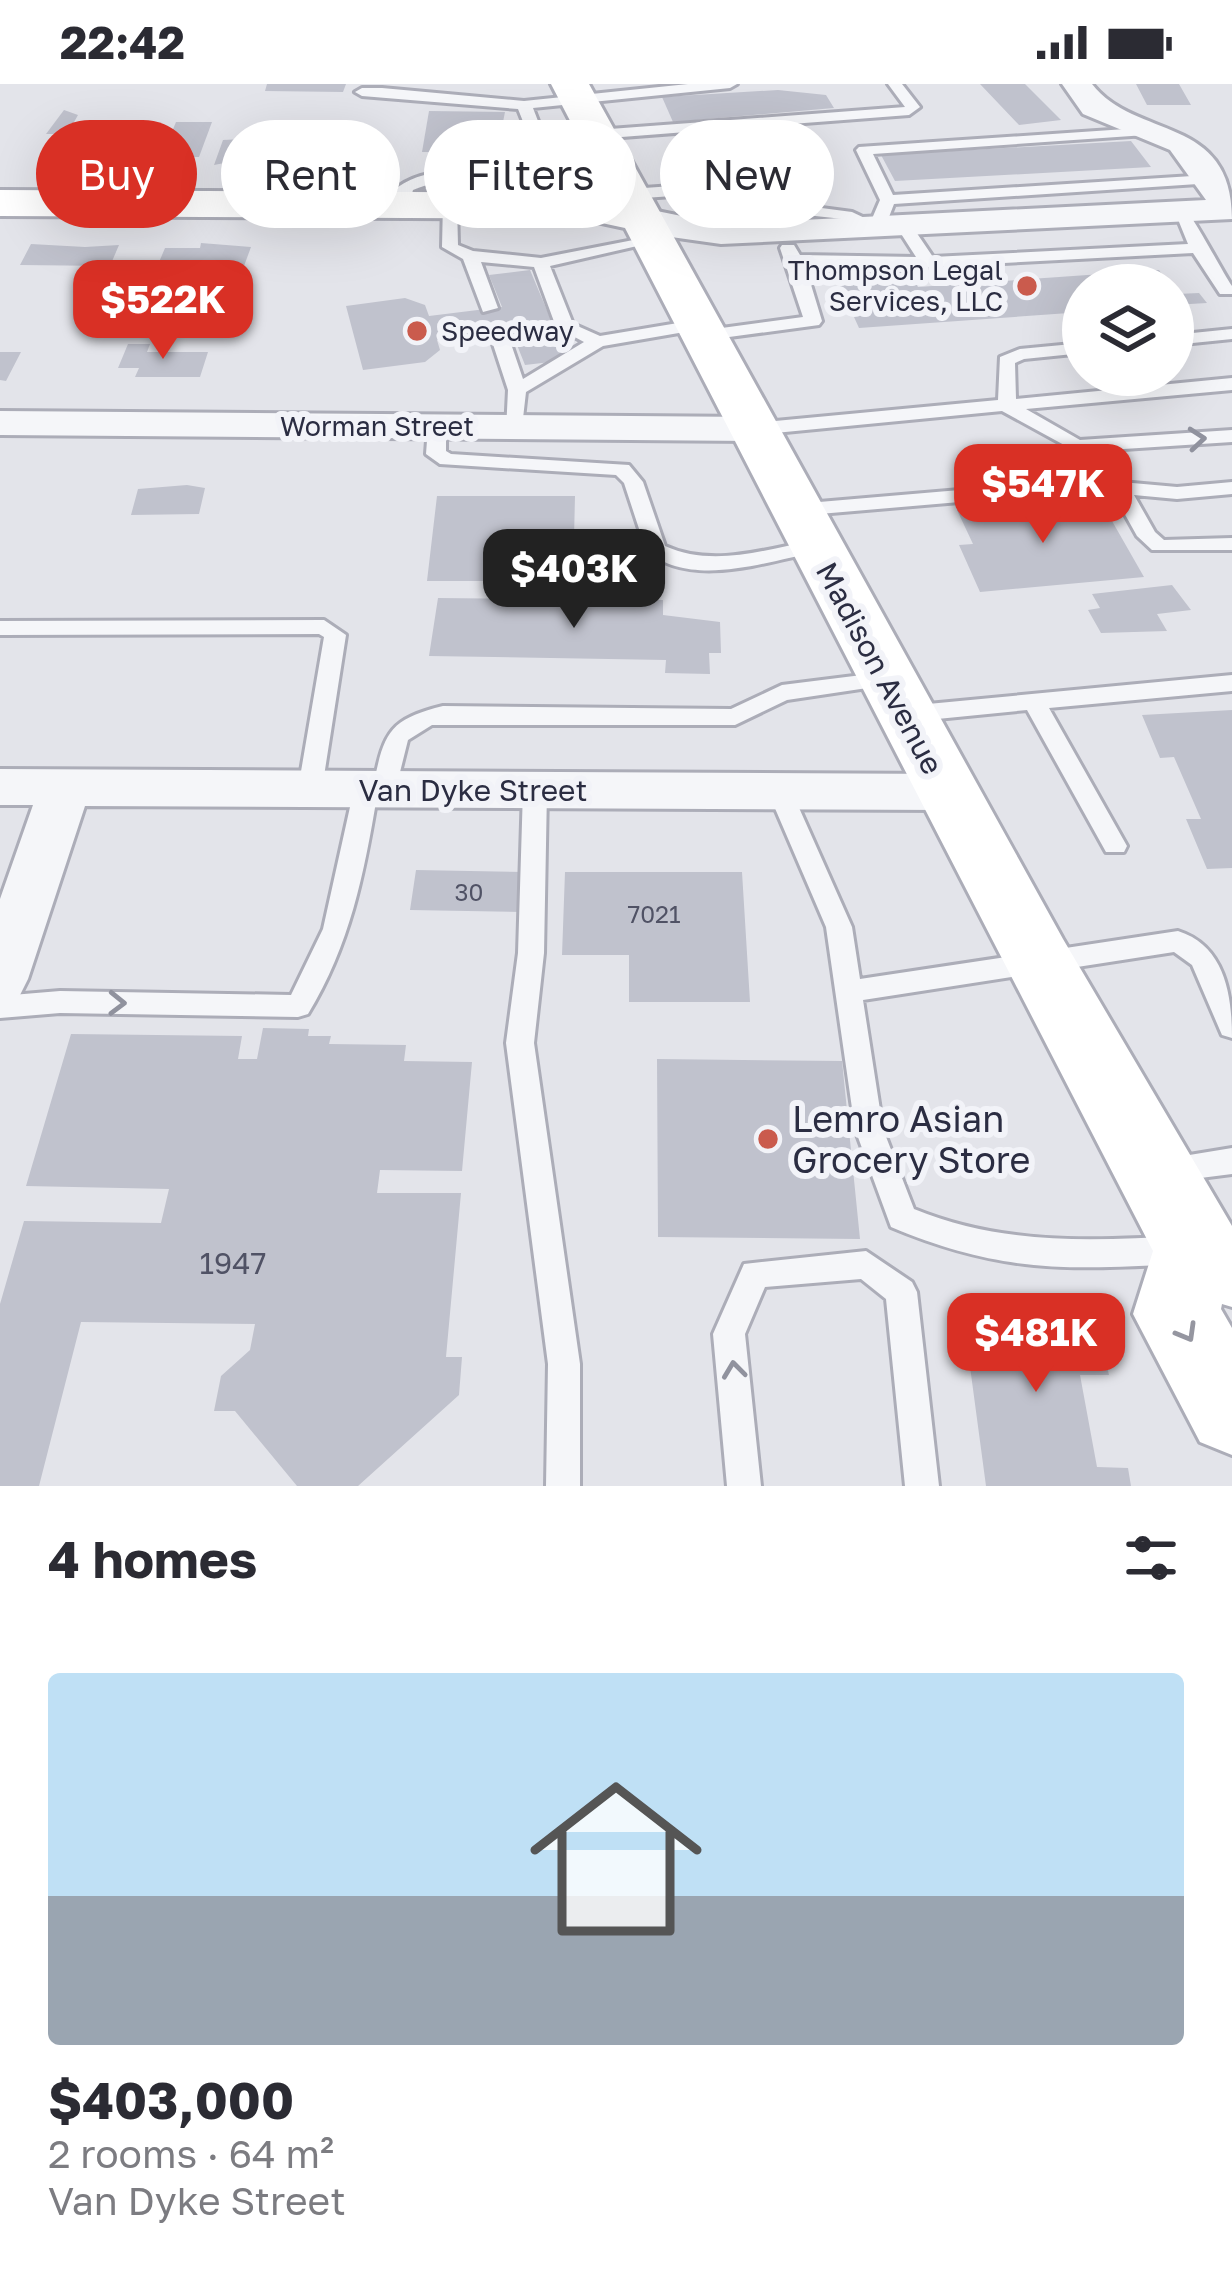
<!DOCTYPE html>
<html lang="en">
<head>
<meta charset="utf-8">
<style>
  body { margin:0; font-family:"Golos Text",sans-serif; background:#f7f7f7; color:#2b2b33; height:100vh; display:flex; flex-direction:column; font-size:45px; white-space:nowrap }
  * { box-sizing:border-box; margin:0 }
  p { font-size:39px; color:#7c7c81 }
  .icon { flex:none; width:66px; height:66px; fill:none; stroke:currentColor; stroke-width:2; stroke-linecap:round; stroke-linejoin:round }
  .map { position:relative; height:1402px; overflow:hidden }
  .details { display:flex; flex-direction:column; background:#fff; flex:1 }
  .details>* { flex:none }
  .guide { position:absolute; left:36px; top:36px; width:1161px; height:108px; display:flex; gap:24px }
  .controls { position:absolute; left:1062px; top:180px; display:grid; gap:24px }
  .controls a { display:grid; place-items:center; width:132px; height:132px; border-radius:50%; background:#fff; box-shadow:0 12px 48px #0002; font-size:60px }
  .price { position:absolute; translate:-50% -102px; padding:0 27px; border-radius:24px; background:#d93025; color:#fff; font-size:39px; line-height:78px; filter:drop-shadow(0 3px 6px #0008) }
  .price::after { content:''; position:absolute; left:50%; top:72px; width:36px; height:27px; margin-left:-18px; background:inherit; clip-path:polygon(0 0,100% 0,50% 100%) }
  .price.active { background:#222; color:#fff }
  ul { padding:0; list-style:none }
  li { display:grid; align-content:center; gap:24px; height:636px; padding:0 48px }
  li span { display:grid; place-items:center; height:372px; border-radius:12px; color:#555 }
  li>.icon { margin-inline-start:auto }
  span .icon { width:216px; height:216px; fill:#fffc; stroke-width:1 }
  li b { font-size:51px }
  h2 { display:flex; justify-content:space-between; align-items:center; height:144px; padding:0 48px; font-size:51px }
  .pill { padding:0 42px; border-radius:54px; background:#fff; box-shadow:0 12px 48px #0002; font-size:42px; line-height:108px }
  .pill.active { background:#d93025; color:#fff }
  .status { display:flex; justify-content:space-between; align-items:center; height:84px; padding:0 60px; background:#fff; direction:ltr }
  .status svg { height:33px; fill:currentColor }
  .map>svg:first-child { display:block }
  .building { fill:#c0c2cd }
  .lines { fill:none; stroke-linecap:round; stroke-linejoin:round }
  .lane-casing { stroke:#acadb8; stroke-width:6 }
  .street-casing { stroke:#acadb8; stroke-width:6 }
  .secondary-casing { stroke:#acadb8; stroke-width:6 }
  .lane { fill:#f5f6f9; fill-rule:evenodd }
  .street { fill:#f5f6f9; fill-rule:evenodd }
  .secondary { fill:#fff; fill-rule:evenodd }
  .oneway { stroke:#90929e }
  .oneway2 { stroke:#9596a0 }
  .poi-dot { fill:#ca5b4d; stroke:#f2f3f8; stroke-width:4.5 }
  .labels { text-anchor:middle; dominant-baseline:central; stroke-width:12; stroke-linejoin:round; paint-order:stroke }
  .number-label { font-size:24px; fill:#505265 }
  .far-poi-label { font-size:27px; fill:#2b2d42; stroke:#f2f3f8; text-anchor:end }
  .far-street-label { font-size:27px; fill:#2b2d42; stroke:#f2f3f8 }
  .street-label { font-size:30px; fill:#2b2d42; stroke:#f2f3f8 }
  .near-number-label { font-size:30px; fill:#505265 }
  .near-poi-label { font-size:36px; fill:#2b2d42; stroke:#f2f3f8; text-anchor:start }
</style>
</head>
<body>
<div class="status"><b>22:42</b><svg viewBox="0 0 49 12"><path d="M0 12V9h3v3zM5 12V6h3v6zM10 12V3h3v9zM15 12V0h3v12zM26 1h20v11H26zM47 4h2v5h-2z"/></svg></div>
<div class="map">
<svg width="1232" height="1402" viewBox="0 0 1232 1402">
  <rect width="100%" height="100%" fill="#e3e4ea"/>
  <path class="building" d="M 267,0 L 346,0 L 343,8 L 265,7 Z
    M 980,0 L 1025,0 L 1061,36 L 1019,41 Z
    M 1136,0 L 1179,0 L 1191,21 L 1147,21 Z
    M 778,6 L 826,11 L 834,24 L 673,38 L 662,13 Z
    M 64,26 L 78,31 L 68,49 L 101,50 L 85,81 L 47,86 L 63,50 L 46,50 Z
    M 429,27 L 505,28 L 502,43 L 510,43 L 506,69 L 422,68 Z
    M 176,38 L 212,38 L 199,73 L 134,73 L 144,50 L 171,50 Z
    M 261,54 L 255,73 L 214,81 L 223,56 Z
    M 1131,57 L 1151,83 L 895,97 L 881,71 Z
    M 786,58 L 821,81 L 783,91 L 750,69 Z
    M 201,159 L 251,163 L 244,182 L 209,182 L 199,210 L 146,209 L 165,164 L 200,164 Z
    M 31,160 L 85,163 L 119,161 L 110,182 L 20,181 Z
    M 908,184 L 918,203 L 1159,186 L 1170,201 L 1083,201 L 1083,228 L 859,244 L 834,189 Z
    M 530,186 L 568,276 L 525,281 L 511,246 L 437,256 L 440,266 L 425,278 L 363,286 L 346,222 L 405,214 L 425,221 L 429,232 L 502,223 L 489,191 Z
    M 1173,205 L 1177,210 L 1199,209 L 1207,219 L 1173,221 Z
    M 128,260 L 150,260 L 147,268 L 208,268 L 200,293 L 135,293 L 139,284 L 118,284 Z
    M 0,268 L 21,268 L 6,297 L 0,296 Z
    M 187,401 L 205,404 L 199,430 L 131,431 L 138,405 Z
    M 437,412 L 575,412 L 573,497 L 427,497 Z
    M 1086,415 L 1099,438 L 1112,437 L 1144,493 L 980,508 L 959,461 L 973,460 L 957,426 Z
    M 1172,501 L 1191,526 L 1157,530 L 1167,547 L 1101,549 L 1088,526 L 1100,524 L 1092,510 Z
    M 438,514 L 663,516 L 663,531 L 720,538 L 721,569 L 709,569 L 710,590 L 665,589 L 666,576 L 429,572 Z
    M 1232,626 L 1232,784 L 1207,785 L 1186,735 L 1201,735 L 1174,673 L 1160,674 L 1142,631 Z
    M 416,786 L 527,788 L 523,828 L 410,826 Z
    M 565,788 L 742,788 L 750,918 L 629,918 L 629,871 L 562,871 Z
    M 263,944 L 309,945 L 308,952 L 331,952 L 329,960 L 406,961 L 404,977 L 472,978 L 462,1087 L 380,1086 L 377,1109 L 461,1109 L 446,1273 L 462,1273 L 459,1311 L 358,1402 L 297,1402 L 235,1327 L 214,1327 L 221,1292 L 250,1266 L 255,1240 L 81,1238 L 39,1402 L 0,1402 L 0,1220 L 24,1137 L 161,1139 L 169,1105 L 26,1102 L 71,950 L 242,952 L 238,975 L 257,975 Z
    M 657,975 L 842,977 L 860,1155 L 658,1153 Z
    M 962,1223 L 1095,1224 L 1109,1291 L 1080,1291 L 1097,1383 L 1128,1384 L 1131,1402 L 986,1402 Z"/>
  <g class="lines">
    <g class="lane-casing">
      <path id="lane" d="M 688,0 L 737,0 L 730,4 L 533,24 L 543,50 L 905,23 L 888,0 L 902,0 L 920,23 L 909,31 L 544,59 L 537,84 C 497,100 453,89 413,106 L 409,120 L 401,125 L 393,120 L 398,103 C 434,77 484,94 525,78 L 530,55 L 518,25 L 362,12 L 355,8 L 362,4 L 382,4 L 524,17 Z
        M 1155,43 L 1160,44 L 1160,50 L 873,70 L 893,111 L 1208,91 L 1216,96 L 1213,99 L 894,120 L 884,146 L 876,151 L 843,135 L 806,131 L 748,112 L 715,109 L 630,115 L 622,110 L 630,105 L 715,99 L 750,102 L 814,123 L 852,128 L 871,137 L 880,116 L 856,66 L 859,63 Z
        M 443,118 L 457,121 L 458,161 L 473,167 L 541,174 L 659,151 L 659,157 L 550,182 L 573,240 L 600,252 L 702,235 L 711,240 L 702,245 L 603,262 L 526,308 L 522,343 L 513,349 L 506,347 L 508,306 L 489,248 L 492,244 L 504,244 L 507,248 L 523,295 L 584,258 L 556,243 L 534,183 L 481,178 L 498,224 L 483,228 L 463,175 L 442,163 Z
        M 1183,123 C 1192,129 1221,186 1232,202 L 1232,210 L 1220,210 L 1193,169 L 928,183 L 805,181 L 822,237 L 819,241 L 707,256 L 698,251 L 707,246 L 803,233 L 780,164 L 782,161 L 794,161 L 800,171 L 916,173 L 898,145 L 906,140 L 912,142 L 933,173 L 1188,160 L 1175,128 Z
        M 1232,245 L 1232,255 L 1173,261 L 1173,251 Z
        M 1083,259 L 1083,269 L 1024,275 L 1015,279 L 1016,315 L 1232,294 L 1232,306 L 1026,325 L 1080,356 L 1232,346 L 1232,358 L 1077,368 L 1002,327 L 753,351 L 743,345 L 753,339 L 998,316 L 1000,273 L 1020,265 Z
        M 437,337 L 446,343 L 446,367 L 451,370 L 629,381 L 643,398 L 665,462 C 713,484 767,465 816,456 L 826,462 L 816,468 C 765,478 690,505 646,466 L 624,399 L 616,391 L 440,380 L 426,370 L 428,343 Z
        M 1088,395 L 1177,403 L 1232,398 L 1232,410 L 1177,415 L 1134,411 L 1155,448 L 1164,456 L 1232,454 L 1232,466 L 1152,466 L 1137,452 L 1113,409 L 1088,407 L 796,432 L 786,426 L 796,420 Z
        M 324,536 L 346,551 L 322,705 L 310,714 L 298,705 L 324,553 L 319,550 L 0,551 L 0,537 Z
        M 886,588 L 897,595 L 894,600 L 787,616 L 735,641 L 432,641 L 408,656 L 394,712 L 377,712 C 364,790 350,861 308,930 L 298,933 L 60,929 L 0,934 L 0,912 L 60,907 L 291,911 L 323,845 L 354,705 L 357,699 L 374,699 C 384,647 391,635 443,622 L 731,625 L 782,601 Z
        M 1232,591 L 1232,607 L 1049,624 L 1127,762 L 1124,768 L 1106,768 L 1027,626 L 907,638 L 895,630 L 907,622 Z
        M 535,697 L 547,706 L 544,869 L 534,959 L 580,1280 L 580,1402 L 546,1402 L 548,1280 L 506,959 L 518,869 L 523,706 Z
        M 780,699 L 792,708 L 852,843 L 860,895 L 1178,847 C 1225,862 1232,911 1232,954 L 1222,951 L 1192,881 L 1174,868 L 863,916 L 883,1045 L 914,1125 C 1002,1161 1088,1157 1182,1152 L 1193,1156 L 1197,1166 L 1193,1176 L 1182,1180 C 1066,1186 1001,1189 891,1143 L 855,1045 L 826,843 L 768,708 Z
        M 1232,1064 L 1232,1090 L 1169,1098 L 1159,1094 L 1154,1085 L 1159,1076 Z
        M 866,1167 L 912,1198 L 917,1208 L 939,1402 L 905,1402 L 886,1215 L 861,1195 L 765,1203 L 745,1250 L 761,1402 L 727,1402 L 713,1250 L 744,1180 Z"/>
    </g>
    <g class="street-casing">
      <path id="street" d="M 1062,0 L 1092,0 C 1135,56 1232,30 1232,135 L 721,160 L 657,151 L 625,134 L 642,124 L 721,140 L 1206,116 L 1170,66 L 1083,30 Z
        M 0,327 L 753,333 L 767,336 L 773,345 L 767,354 L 753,357 L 0,351 Z
        M 0,685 L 946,690 L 964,695 L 972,708 L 964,721 L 946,726 L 85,722 L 28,895 L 20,911 L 0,917 L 0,815 L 33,721 L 0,721 Z"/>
    </g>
    <g class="secondary-casing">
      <path id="secondary" d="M 551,0 L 589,0 L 1063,855 L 1232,1142 L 1232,1223 L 1222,1220 L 1221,1225 L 1232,1244 L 1232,1371 L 1200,1358 L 1133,1230 L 1153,1167 L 625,144 L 583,135 L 0,132 L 0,106 L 583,109 L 610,114 Z"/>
    </g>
    <use href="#lane" class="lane"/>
    <use href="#street" class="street"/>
    <use href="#secondary" class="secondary"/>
  </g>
  <defs><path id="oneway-chevron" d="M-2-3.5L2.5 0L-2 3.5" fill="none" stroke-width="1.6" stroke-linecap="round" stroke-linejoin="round" transform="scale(3)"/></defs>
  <g class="oneway">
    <use href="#oneway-chevron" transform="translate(1197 355) rotate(-5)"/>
    <use href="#oneway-chevron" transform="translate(117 919) rotate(1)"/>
    <use href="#oneway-chevron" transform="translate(734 1286) rotate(-97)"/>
  </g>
  <use class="oneway2" href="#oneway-chevron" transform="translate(1187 1249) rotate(60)"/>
  <g class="poi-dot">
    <circle cx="1027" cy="202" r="12"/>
    <circle cx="417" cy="247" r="12"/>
    <circle cx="768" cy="1055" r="12"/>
  </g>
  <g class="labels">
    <g class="number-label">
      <text x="469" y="807">30</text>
      <text x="654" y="829">7021</text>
    </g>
    <g class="far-poi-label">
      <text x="1003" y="186">Thompson Legal<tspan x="1003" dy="31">Services, LLC</tspan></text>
      <text x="441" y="247" text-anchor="start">Speedway</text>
    </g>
    <g class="far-street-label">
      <text x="377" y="342">Worman Street</text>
    </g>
    <g class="street-label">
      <text transform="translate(880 584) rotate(62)">Madison Avenue</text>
      <text x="473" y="706">Van Dyke Street</text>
    </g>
    <g class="near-number-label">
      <text x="233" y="1179">1947</text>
    </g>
    <g class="near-poi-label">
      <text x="792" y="1034">Lemro Asian<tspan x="792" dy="41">Grocery Store</tspan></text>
    </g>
  </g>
</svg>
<div class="controls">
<a><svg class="icon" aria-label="layers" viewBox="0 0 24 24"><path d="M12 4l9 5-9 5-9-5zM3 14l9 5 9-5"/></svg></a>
</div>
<b class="price" style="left:163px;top:278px">$522K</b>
<b class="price" style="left:1043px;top:462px">$547K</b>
<b class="price active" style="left:574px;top:547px">$403K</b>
<b class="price" style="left:1036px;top:1311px">$481K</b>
<div class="guide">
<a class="pill active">Buy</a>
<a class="pill">Rent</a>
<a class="pill">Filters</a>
<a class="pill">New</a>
</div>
</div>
<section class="details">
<h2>4 homes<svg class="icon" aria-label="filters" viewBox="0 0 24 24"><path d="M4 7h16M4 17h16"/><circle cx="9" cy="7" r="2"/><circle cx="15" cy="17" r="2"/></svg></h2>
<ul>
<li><span style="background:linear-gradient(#bfe0f5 60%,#9aa5b1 0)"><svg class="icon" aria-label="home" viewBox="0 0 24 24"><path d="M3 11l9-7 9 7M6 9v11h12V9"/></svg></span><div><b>$403,000</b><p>2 rooms · 64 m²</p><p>Van Dyke Street</p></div></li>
</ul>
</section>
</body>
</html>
